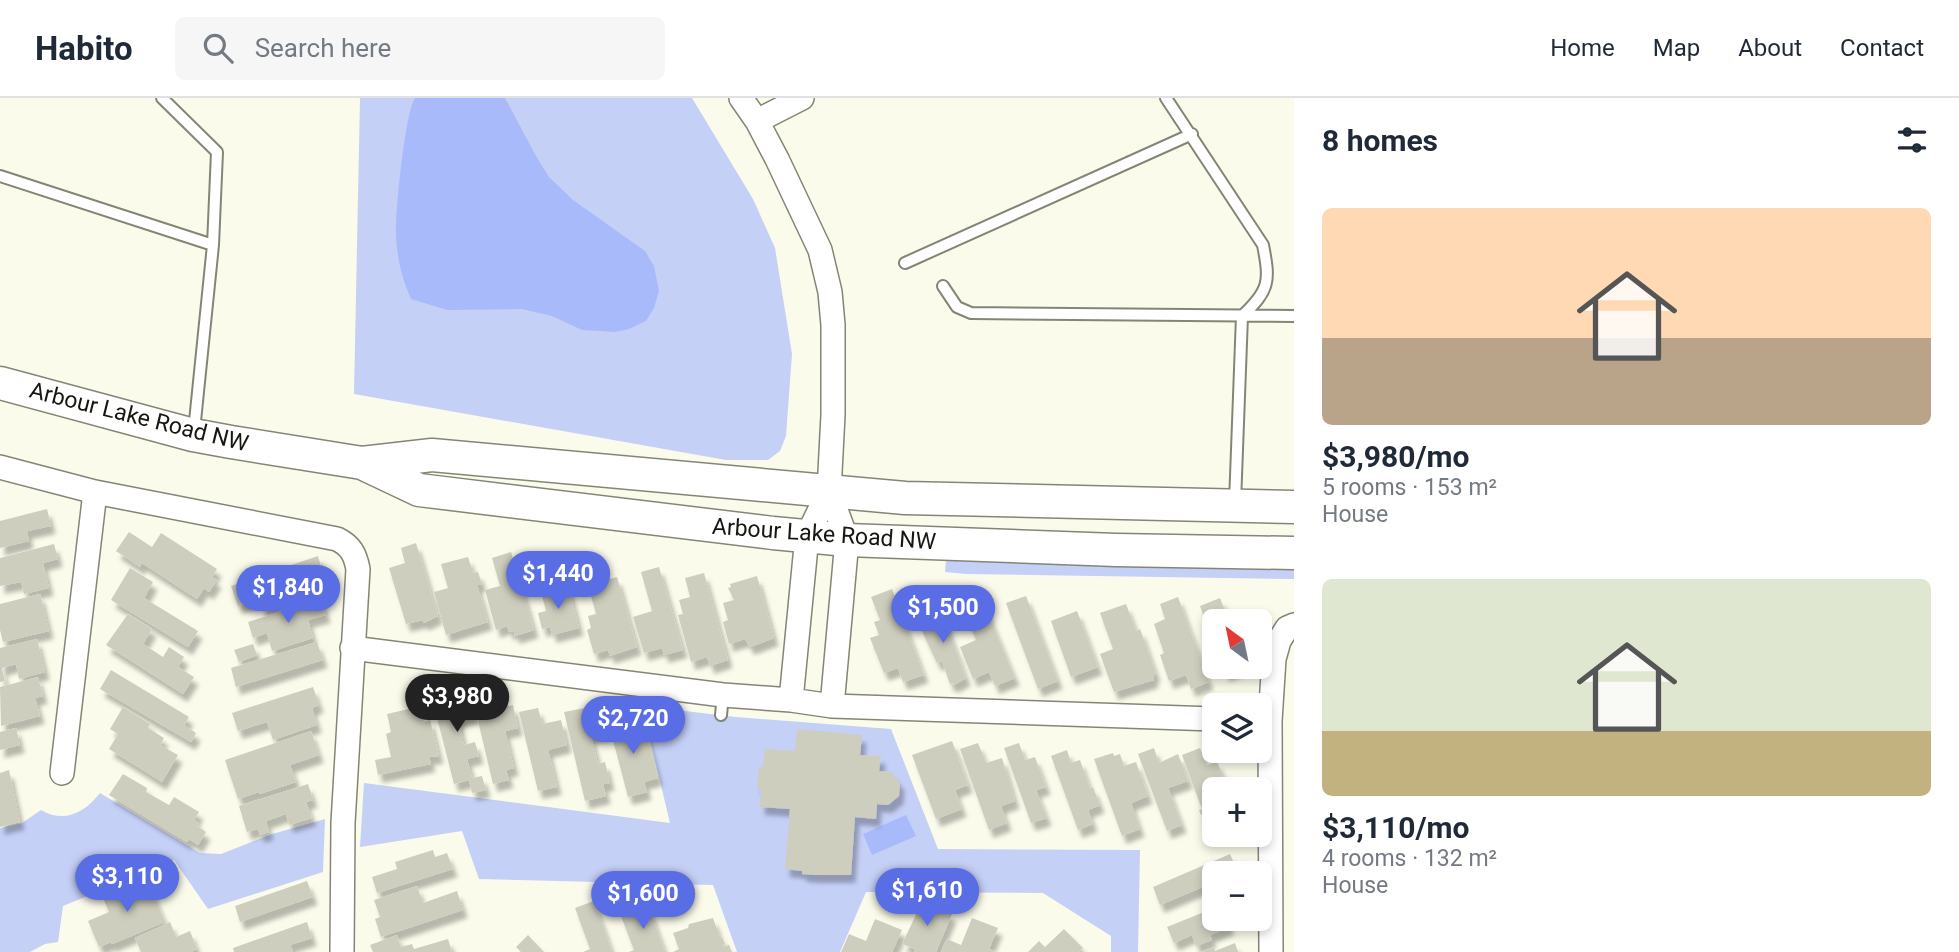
<!DOCTYPE html>
<html lang="en">
<head>
<meta charset="utf-8">
<style>
  body { margin:0; font-family:Roboto,sans-serif; background:#f6f6f7; color:#1f2937; height:100vh; display:flex; flex-direction:column; font-size:26px; white-space:nowrap }
  * { box-sizing:border-box; margin:0 }
  p { font-size:23px; color:#747a83 }
  .icon { flex:none; width:38px; height:38px; fill:none; stroke:currentColor; stroke-width:2; stroke-linecap:round; stroke-linejoin:round }
  .map { position:relative; flex:1; overflow:hidden }
  .panel { display:flex; flex-direction:column; background:#fff; width:665px }
  .panel>* { flex:none }
  .needle { width:46px; rotate:327deg }
  .tools { position:absolute; left:1202px; top:511px; display:grid; gap:14px }
  .tools a { display:grid; place-items:center; width:70px; height:70px; border-radius:10px; background:#fff; box-shadow:0 4px 10px #0003; font-size:35px }
  .price { position:absolute; translate:-50% -60px; padding:0 16px; border-radius:24px; background:#596de4; color:#fff; font-size:23px; line-height:46px; filter:drop-shadow(0 2px 4px #0008) }
  .price::after { content:''; position:absolute; left:50%; top:42px; width:21px; height:16px; margin-left:-10px; background:inherit; clip-path:polygon(0 0,100% 0,50% 100%) }
  .price.active { background:#222; color:#fff }
  ul { padding:0; list-style:none }
  li { display:grid; align-content:center; gap:14px; height:371px; padding:0 28px }
  li span { display:grid; place-items:center; height:217px; border-radius:10px; color:#555 }
  li>.icon { margin-inline-start:auto }
  span .icon { width:126px; height:126px; fill:#fffc; stroke-width:1 }
  li b { font-size:30px }
  h2 { display:flex; justify-content:space-between; align-items:center; height:84px; padding:0 28px; font-size:30px }
  header { display:flex; align-items:center; gap:42px; box-sizing:border-box; height:98px; padding:0 35px; background:#fff; border-bottom:2px solid #e0e1e3 }
  header strong { font-size:33px }
  nav { display:flex; gap:38px; margin-inline-start:auto; font-size:24px }
  .search { width:490px; height:63px; background:#f6f6f7; display:flex; align-items:center; gap:18px; box-sizing:border-box; padding:0 24px; border-radius:10px; color:#747a83; font-size:26px }
  main { display:flex; flex:1; min-height:0 }
  .map>svg:first-child { display:block }
  .green { fill:#c5d0f7 }
  .water { fill:#a8bafa }
  .building { fill:#cdcebd; filter:url(#shadow) }
  .lines { fill:none; stroke-linecap:round; stroke-linejoin:round }
  .lane-casing { stroke:#858576; stroke-width:14 }
  .street-casing { stroke:#858576; stroke-width:26 }
  .secondary-casing { stroke:#858576; stroke-width:35 }
  .lane { stroke:#fff; stroke-width:10 }
  .street { stroke:#fff; stroke-width:23 }
  .secondary { stroke:#fff; stroke-width:32 }
  .labels { text-anchor:middle; dominant-baseline:central; stroke-width:5; stroke-linejoin:round; paint-order:stroke }
  .street-label { font-size:23px; fill:#171711; stroke:#fff }
</style>
</head>
<body>
<header>
<strong>Habito</strong>
<div class="search"><svg class="icon" aria-label="search" viewBox="0 0 24 24"><circle cx="10" cy="10" r="6"/><path d="M15 15l6 6"/></svg>Search here</div>
<nav><a>Home</a><a>Map</a><a>About</a><a>Contact</a></nav>
</header>
<main>
<div class="map">
<svg width="1294" height="854" viewBox="0 0 1294 854">
  <defs>
    <filter id="shadow"><feDropShadow dx="4.5" dy="8" stdDeviation="2" flood-color="#0004"/></filter>
  </defs>
  <rect width="100%" height="100%" fill="#fafbea"/>
  <path class="green" d="M 360,0 L 692,0 L 753,101 L 775,150 L 792,256 L 786,338 L 780,353 L 768,362 L 726,362 L 354,296 Z
    M 946,462 L 1294,470 L 1294,481 L 966,476 L 945,474 Z
    M 642,608 L 736,619 L 891,631 L 938,751 L 1140,752 L 1138,854 L 1111,854 L 1111,838 L 1043,795 L 866,794 L 840,854 L 737,854 L 713,787 L 479,781 L 462,733 L 360,749 L 364,685 L 670,725 Z
    M 100,695 L 200,755 L 221,756 L 272,736 L 325,721 L 323,774 L 208,811 L 174,762 L 63,808 L 58,844 L 45,846 L 30,854 L 0,854 L 0,730 L 22,725 L 41,712 C 65,726 85,714 100,695 Z"/>
  <path class="water" d="M 415,0 L 505,0 L 536,58 L 549,79 L 573,102 L 645,153 L 654,168 L 659,193 L 654,210 L 646,223 L 629,231 L 615,234 L 582,232 L 552,218 L 522,211 L 447,212 L 411,201 C 402,181 397,160 396,138 C 395,117 405,14 415,0 Z
    M 906,717 L 916,738 L 872,757 L 863,736 Z"/>
  <path class="building" d="M 47,411 L 51,428 L 27,433 L 29,443 L 0,450 L 0,423 Z
    M 129,434 L 152,449 L 161,435 L 217,471 L 212,479 L 217,482 L 209,494 L 204,490 L 197,501 L 142,465 L 140,469 L 116,453 Z
    M 416,445 L 438,518 L 424,525 L 423,522 L 406,526 L 389,470 L 405,465 L 401,450 Z
    M 54,446 L 58,461 L 43,465 L 49,490 L 24,496 L 21,484 L 0,488 L 0,460 Z
    M 511,454 L 534,532 L 515,538 L 514,533 L 509,534 L 507,528 L 496,532 L 485,492 L 500,488 L 492,460 Z
    M 318,458 L 324,479 L 321,480 L 326,494 L 298,503 L 293,490 L 273,496 L 277,508 L 262,513 L 259,501 L 238,508 L 231,488 L 249,482 L 245,471 L 259,467 L 262,477 Z
    M 468,459 L 473,475 L 478,474 L 482,486 L 477,487 L 488,524 L 446,537 L 434,494 L 448,490 L 441,466 Z
    M 659,469 L 683,552 L 664,557 L 662,550 L 644,555 L 633,519 L 652,513 L 641,474 Z
    M 130,470 L 153,484 L 144,500 L 198,533 L 188,549 L 111,502 Z
    M 704,475 L 728,562 L 710,568 L 707,559 L 691,564 L 678,517 L 683,516 L 679,502 L 690,499 L 685,480 Z
    M 757,478 L 774,540 L 750,549 L 745,541 L 729,546 L 723,524 L 728,522 L 723,505 L 734,502 L 728,490 L 731,489 L 730,486 Z
    M 617,479 L 637,549 L 610,558 L 608,552 L 594,556 L 587,532 L 591,530 L 588,518 L 596,516 L 588,487 Z
    M 568,487 L 579,530 L 552,537 L 550,529 L 542,531 L 538,515 L 546,513 L 541,494 Z
    M 892,491 L 924,577 L 903,584 L 898,570 L 884,575 L 870,540 L 879,537 L 874,524 L 880,522 L 871,499 Z
    M 40,496 L 49,533 L 3,544 L 0,532 L 0,506 Z
    M 980,496 L 1015,580 L 995,588 L 989,574 L 973,581 L 960,549 L 976,542 L 960,504 Z
    M 1026,498 L 1058,583 L 1038,591 L 1006,505 Z
    M 1178,499 L 1209,584 L 1191,591 L 1186,577 L 1169,583 L 1160,557 L 1164,555 L 1154,526 L 1165,521 L 1160,506 Z
    M 1220,500 L 1229,523 L 1214,523 L 1214,547 L 1200,508 Z
    M 321,501 L 326,517 L 308,522 L 313,540 L 272,553 L 267,535 L 253,540 L 248,524 Z
    M 1126,506 L 1136,533 L 1140,531 L 1156,576 L 1153,577 L 1154,582 L 1114,594 L 1100,556 L 1113,551 L 1100,515 Z
    M 940,509 L 966,580 L 954,587 L 953,585 L 950,586 L 942,563 L 937,565 L 921,531 L 929,527 L 924,514 Z
    M 1077,513 L 1098,569 L 1071,579 L 1051,523 Z
    M 128,516 L 152,531 L 143,546 L 163,559 L 169,549 L 184,559 L 178,569 L 194,579 L 183,596 L 106,547 Z
    M 37,541 L 45,574 L 19,581 L 16,566 L 2,570 L 5,583 L 0,584 L 0,550 Z
    M 317,544 L 323,562 L 236,589 L 231,570 Z
    M 253,546 L 257,557 L 239,564 L 234,552 Z
    M 1223,569 L 1243,569 L 1225,576 Z
    M 111,572 L 189,619 L 184,627 L 196,635 L 191,644 L 100,591 Z
    M 38,579 L 43,598 L 35,600 L 40,618 L 1,628 L 0,589 Z
    M 466,587 L 474,618 L 458,622 L 464,647 L 475,644 L 479,658 L 467,661 L 472,680 L 482,678 L 486,692 L 472,695 L 469,682 L 454,686 L 431,596 Z
    M 313,589 L 319,607 L 312,610 L 317,627 L 273,642 L 267,624 L 238,633 L 232,615 Z
    M 491,606 L 493,612 L 513,607 L 518,630 L 505,633 L 514,670 L 506,672 L 509,682 L 493,686 L 475,610 Z
    M 123,609 L 150,626 L 148,630 L 164,640 L 160,647 L 178,657 L 162,684 L 109,651 L 118,636 L 110,631 Z
    M 417,609 L 421,625 L 430,622 L 439,658 L 429,659 L 431,666 L 378,677 L 375,662 L 391,659 L 386,636 L 391,634 L 387,616 Z
    M 538,610 L 542,626 L 561,622 L 567,647 L 548,652 L 557,689 L 538,693 L 519,614 Z
    M 585,610 L 587,618 L 603,614 L 607,634 L 591,638 L 598,666 L 605,664 L 610,685 L 603,686 L 606,698 L 585,703 L 564,614 Z
    M 628,618 L 633,637 L 646,634 L 658,680 L 644,684 L 647,694 L 628,699 L 608,623 Z
    M 16,630 L 20,647 L 0,652 L 0,634 Z
    M 797,631 L 862,637 L 860,657 L 881,658 L 879,673 L 891,674 L 900,685 L 899,698 L 888,707 L 877,706 L 876,721 L 855,719 L 851,777 L 815,777 L 802,776 L 802,773 L 785,771 L 790,711 L 760,709 L 761,691 L 757,690 L 759,669 L 763,669 L 765,651 L 795,653 Z
    M 311,633 L 319,657 L 290,667 L 296,684 L 260,696 L 259,694 L 238,701 L 225,662 Z
    M 952,643 L 968,687 L 955,692 L 962,711 L 936,721 L 912,657 Z
    M 978,645 L 986,665 L 1002,660 L 1015,703 L 1001,708 L 1007,725 L 989,732 L 960,651 Z
    M 1019,645 L 1025,662 L 1035,659 L 1046,689 L 1036,692 L 1047,720 L 1031,725 L 1004,650 Z
    M 1154,650 L 1159,665 L 1178,656 L 1188,683 L 1168,690 L 1182,727 L 1167,733 L 1138,656 Z
    M 1200,650 L 1207,667 L 1217,663 L 1228,691 L 1214,691 L 1214,730 L 1210,732 L 1204,716 L 1201,717 L 1199,712 L 1202,711 L 1182,657 Z
    M 1067,652 L 1071,665 L 1080,662 L 1090,691 L 1093,689 L 1100,707 L 1088,712 L 1093,726 L 1078,732 L 1051,658 Z
    M 1113,655 L 1114,658 L 1120,656 L 1124,668 L 1136,664 L 1148,698 L 1131,705 L 1140,731 L 1122,738 L 1094,661 Z
    M 9,672 L 20,724 L 0,729 L 0,675 Z
    M 123,676 L 147,690 L 146,694 L 169,707 L 174,699 L 199,714 L 194,722 L 199,725 L 197,728 L 206,734 L 198,747 L 189,741 L 187,744 L 109,697 Z
    M 308,686 L 313,702 L 306,704 L 312,720 L 289,727 L 286,716 L 266,723 L 269,734 L 260,737 L 258,731 L 247,734 L 239,708 Z
    M 433,752 L 435,759 L 447,755 L 453,771 L 377,795 L 372,779 L 397,771 L 395,764 Z
    M 1230,756 L 1238,774 L 1214,775 L 1214,791 L 1212,785 L 1160,807 L 1153,789 Z
    M 147,781 L 165,824 L 112,846 L 111,844 L 99,849 L 88,823 L 109,814 L 103,800 Z
    M 307,783 L 313,799 L 240,824 L 235,808 Z
    M 417,788 L 423,805 L 457,793 L 463,812 L 381,839 L 375,821 L 380,819 L 374,802 Z
    M 923,802 L 952,816 L 936,854 L 914,854 L 915,851 L 902,846 Z
    M 594,803 L 612,854 L 583,854 L 590,851 L 575,810 Z
    M 648,807 L 665,854 L 629,854 L 634,852 L 621,818 Z
    M 1214,810 L 1214,821 L 1232,821 L 1227,823 L 1230,829 L 1210,837 L 1212,842 L 1196,848 L 1192,837 L 1174,845 L 1167,829 Z
    M 713,820 L 720,840 L 722,839 L 725,846 L 722,847 L 723,849 L 729,847 L 732,854 L 673,854 L 679,851 L 673,835 L 688,830 L 689,826 Z
    M 972,820 L 998,830 L 989,851 L 997,854 L 941,854 L 947,841 L 961,847 Z
    M 875,821 L 902,832 L 892,854 L 841,854 L 849,836 L 866,843 Z
    M 170,824 L 176,839 L 190,833 L 197,851 L 191,854 L 141,854 L 135,840 Z
    M 307,824 L 312,840 L 290,847 L 293,854 L 234,854 L 233,850 Z
    M 1064,831 L 1083,850 L 1079,854 L 1028,854 L 1039,843 L 1045,849 Z
    M 397,837 L 401,849 L 412,846 L 414,851 L 448,841 L 452,854 L 373,854 L 370,847 Z
    M 528,837 L 544,854 L 521,854 L 516,849 Z
    M 1235,845 L 1238,854 L 1202,854 L 1214,849 L 1215,853 Z"/>
  <g class="lines">
    <g class="lane-casing">
      <path id="lane" d="M 162,0 L 217,54 L 213,147
        M 1166,0 L 1263,147 C 1270,183 1270,192 1242,218 L 1235,405
        M 0,78 L 213,147 L 194,333
        M 905,165 L 1192,36
        M 943,188 L 957,209 L 971,215 L 1294,218
        M 721,617 L 723,597"/>
    </g>
    <g class="street-casing">
      <path id="street" d="M 741,0 L 757,23 L 777,61 L 820,152 L 830,194 L 833,227 L 833,317 L 829,393 L 847,442 L 832,608
        M 757,23 L 802,0
        M 0,369 L 95,394 L 337,441 C 351,448 355,456 358,471 L 343,725 L 342,854
        M 352,550 L 723,597 L 791,602 L 832,608 L 1214,621
        M 791,602 L 807,438 L 829,393
        M 62,675 L 95,394
        M 1271,854 L 1270,623 L 1274,561 L 1279,543 L 1287,530 L 1294,527"/>
    </g>
    <g class="secondary-casing">
      <path id="secondary" d="M 0,285 L 193,337 L 231,344 L 362,365 L 432,357 L 905,400 L 1294,409
        M 362,365 L 419,392 L 773,435 L 847,442 L 1116,452 L 1294,455"/>
    </g>
    <use href="#lane" class="lane"/>
    <use href="#street" class="street"/>
    <use href="#secondary" class="secondary"/>
  </g>
  <g class="labels">
    <g class="street-label">
      <text transform="translate(139 319) rotate(14)">Arbour Lake Road NW</text>
      <text transform="translate(824 436) rotate(4)">Arbour Lake Road NW</text>
    </g>
  </g>
</svg>
<div class="tools">
<a><svg class="needle" viewBox="-14 -14 28 28"><path d="M0-13l5 13h-10z" fill="#e53935"/><path d="M0 13l5-13h-10z" fill="#747a83"/></svg></a>
<a><svg class="icon" aria-label="layers" viewBox="0 0 24 24"><path d="M12 4l9 5-9 5-9-5zM3 14l9 5 9-5"/></svg></a>
<a>+</a>
<a>−</a>
</div>
<b class="price" style="left:558px;top:513px">$1,440</b>
<b class="price" style="left:288px;top:527px">$1,840</b>
<b class="price" style="left:943px;top:547px">$1,500</b>
<b class="price active" style="left:457px;top:636px">$3,980</b>
<b class="price" style="left:633px;top:658px">$2,720</b>
<b class="price" style="left:127px;top:816px">$3,110</b>
<b class="price" style="left:927px;top:830px">$1,610</b>
<b class="price" style="left:643px;top:833px">$1,600</b>
</div>
<section class="panel">
<h2>8 homes<svg class="icon" aria-label="filters" viewBox="0 0 24 24"><path d="M4 7h16M4 17h16"/><circle cx="9" cy="7" r="2"/><circle cx="15" cy="17" r="2"/></svg></h2>
<ul>
<li><span style="background:linear-gradient(#ffd9b3 60%,#b9a48a 0)"><svg class="icon" aria-label="home" viewBox="0 0 24 24"><path d="M3 11l9-7 9 7M6 9v11h12V9"/></svg></span><div><b>$3,980/mo</b><p>5 rooms · 153 m²</p><p>House</p></div></li>
<li><span style="background:linear-gradient(#dfe7d0 70%,#c2b280 0)"><svg class="icon" aria-label="home" viewBox="0 0 24 24"><path d="M3 11l9-7 9 7M6 9v11h12V9"/></svg></span><div><b>$3,110/mo</b><p>4 rooms · 132 m²</p><p>House</p></div></li>
</ul>
</section>
</main>
</body>
</html>
